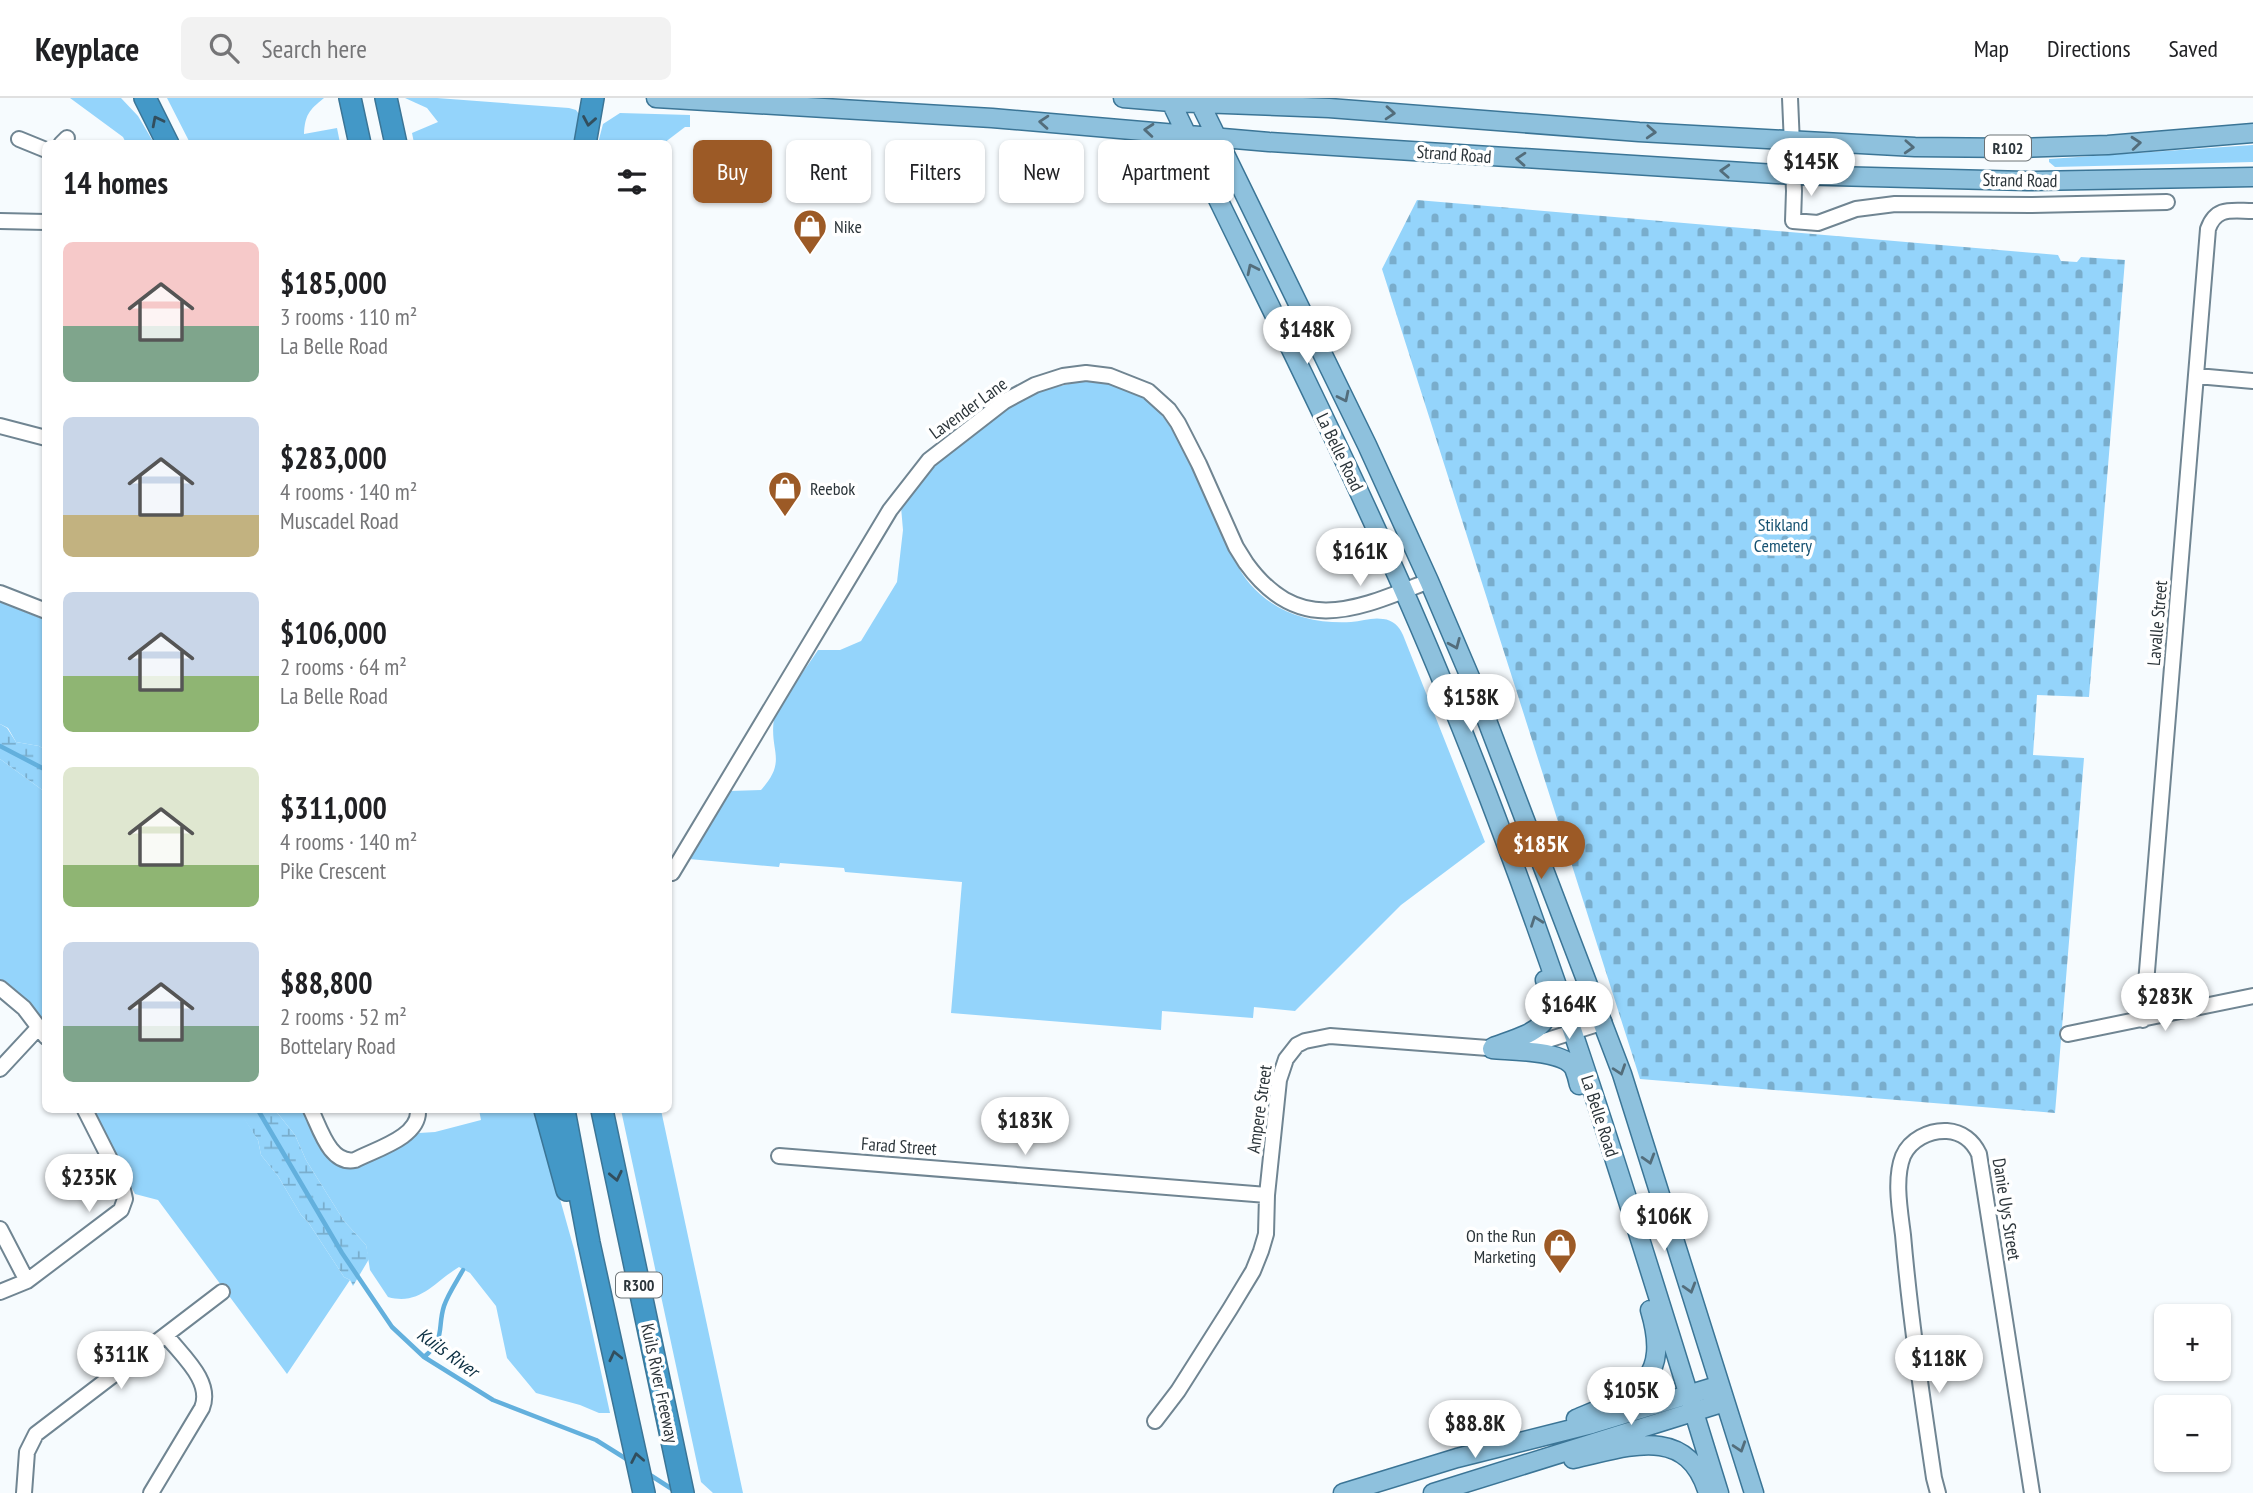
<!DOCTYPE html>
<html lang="en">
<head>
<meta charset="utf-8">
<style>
  body { margin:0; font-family:"PT Sans Narrow",sans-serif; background:#f2f2f2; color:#202124; height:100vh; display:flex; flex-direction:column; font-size:26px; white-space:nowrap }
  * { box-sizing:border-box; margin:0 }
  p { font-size:23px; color:#757577 }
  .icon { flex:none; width:38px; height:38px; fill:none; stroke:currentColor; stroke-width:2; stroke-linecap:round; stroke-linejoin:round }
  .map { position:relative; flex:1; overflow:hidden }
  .panel { position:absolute; left:42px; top:42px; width:630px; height:973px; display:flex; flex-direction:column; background:#fff; border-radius:10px; box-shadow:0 2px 5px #0004 }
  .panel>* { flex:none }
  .top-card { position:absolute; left:693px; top:42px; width:665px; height:63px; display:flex; gap:14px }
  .fabs { position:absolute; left:2154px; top:1206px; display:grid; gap:14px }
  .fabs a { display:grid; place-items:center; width:77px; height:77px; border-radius:10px; background:#fff; box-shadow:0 2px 5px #0004; font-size:35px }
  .price { position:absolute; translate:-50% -60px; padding:0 16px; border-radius:24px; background:#fff; color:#222; font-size:23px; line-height:46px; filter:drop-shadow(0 2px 4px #0008) }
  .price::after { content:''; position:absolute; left:50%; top:42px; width:21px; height:16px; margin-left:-10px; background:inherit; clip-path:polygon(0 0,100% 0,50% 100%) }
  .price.current { background:#9c5a26; color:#fff }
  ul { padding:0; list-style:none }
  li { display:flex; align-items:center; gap:21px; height:175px; padding:0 21px }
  li span { display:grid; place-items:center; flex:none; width:196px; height:140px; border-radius:10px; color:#555 }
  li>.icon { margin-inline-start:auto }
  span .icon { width:84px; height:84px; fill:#fffc; stroke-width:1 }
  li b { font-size:30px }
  h2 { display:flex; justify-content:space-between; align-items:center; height:84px; padding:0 21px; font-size:30px }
  .tag { padding:0 24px; border-radius:10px; background:#fff; box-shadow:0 2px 5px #0004; font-size:24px; line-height:63px }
  .tag.current { background:#9c5a26; color:#fff }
  header { display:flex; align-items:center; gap:42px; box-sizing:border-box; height:98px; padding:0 35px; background:#fff; border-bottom:2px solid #e0e0e0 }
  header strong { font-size:33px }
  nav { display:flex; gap:38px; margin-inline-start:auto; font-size:24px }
  .search { width:490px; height:63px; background:#f2f2f2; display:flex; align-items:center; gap:18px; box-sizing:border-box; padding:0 24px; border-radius:10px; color:#757577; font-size:26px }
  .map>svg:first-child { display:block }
  .green { fill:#94d4fb }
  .wetland { fill:url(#wetland-marsh) }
  .cemetery { fill:url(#cemetery-stones) }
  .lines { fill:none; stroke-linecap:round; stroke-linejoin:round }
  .stream { stroke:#63b0dd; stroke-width:4.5 }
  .minor-casing { stroke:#708592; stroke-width:18 }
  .major-casing { stroke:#3b7596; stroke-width:21 }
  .highway-casing { stroke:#3b7596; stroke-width:24 }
  .minor { stroke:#fff; stroke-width:14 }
  .major { stroke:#8ec1dd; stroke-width:18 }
  .highway { stroke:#4398c7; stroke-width:21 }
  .oneway { stroke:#536d7b }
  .oneway2 { stroke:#324e5d }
  .labels { text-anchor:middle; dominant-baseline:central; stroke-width:7; stroke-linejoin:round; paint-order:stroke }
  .shield { fill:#fff; stroke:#6b7275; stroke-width:2 }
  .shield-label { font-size:16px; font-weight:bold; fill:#2c353a }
  .street-label { font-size:18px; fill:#2c353a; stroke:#fff }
  .poi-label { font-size:18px; fill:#2c353a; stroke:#fff; text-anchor:start }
  .park-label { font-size:18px; fill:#165271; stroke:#fff }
  .water-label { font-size:19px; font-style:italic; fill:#0d3043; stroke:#fff }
</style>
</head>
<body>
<header>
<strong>Keyplace</strong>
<div class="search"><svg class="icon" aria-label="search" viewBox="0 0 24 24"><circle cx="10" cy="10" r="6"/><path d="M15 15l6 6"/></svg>Search here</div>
<nav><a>Map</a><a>Directions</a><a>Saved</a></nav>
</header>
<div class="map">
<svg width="2253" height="1395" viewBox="0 0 2253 1395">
  <defs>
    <pattern id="wetland-marsh" width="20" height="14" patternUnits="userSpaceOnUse" patternTransform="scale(1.75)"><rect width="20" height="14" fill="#94d4fb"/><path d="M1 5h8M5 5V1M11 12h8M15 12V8" fill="none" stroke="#79adcc"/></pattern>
    <pattern id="cemetery-stones" width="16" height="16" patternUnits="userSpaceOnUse" patternTransform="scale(1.75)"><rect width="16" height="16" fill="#94d4fb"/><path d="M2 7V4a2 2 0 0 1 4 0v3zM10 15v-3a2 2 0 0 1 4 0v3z" fill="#79adcc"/></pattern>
  </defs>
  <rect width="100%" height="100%" fill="#f6fbfe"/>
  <path class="green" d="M 70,0 L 121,0 L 138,18 L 154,45 L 126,45 L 123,39 Z
    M 167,0 L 324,0 C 309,12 305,17 304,36 L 337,30 L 340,45 L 190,45 Z
    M 405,0 L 437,0 L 569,10 L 576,12 L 579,16 L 574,45 L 414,45 L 412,35 L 438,24 L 427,10 Z
    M 620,15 L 690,17 L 690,29 L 685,29 L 664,45 L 598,45 L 603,26 Z
    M 2253,47 L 2253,64 L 2055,69 L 2049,64 L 2049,61 Z
    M 1085,282 C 1148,286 1168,318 1193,371 C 1203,394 1214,417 1224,439 C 1232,456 1238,472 1250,486 C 1276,516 1313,526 1351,524 C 1362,523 1373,519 1383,521 C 1393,522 1399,528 1403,537 L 1485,744 L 1401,807 L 1295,913 L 1254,909 L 1253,920 L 1162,913 L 1161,932 L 951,915 L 962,784 L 845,774 L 844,770 L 780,765 L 779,769 L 689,761 L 730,693 L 761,692 C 788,662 769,654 774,621 C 776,610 810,565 818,552 L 840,552 L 861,543 L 897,484 L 903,432 L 901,409 L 910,393 L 934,368 L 960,344 L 1007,309 L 1044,292 Z
    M 0,504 L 45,522 L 45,652 L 39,648 L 16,644 L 8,630 L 0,626 Z
    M 0,661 L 45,694 L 45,926 L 34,910 L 0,882 Z
    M 91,1012 L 239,1012 L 258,1042 L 261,1057 L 278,1078 L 301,1117 L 308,1124 L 344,1179 L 350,1182 L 287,1276 L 158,1102 L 135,1096 Z
    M 275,1012 L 304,1012 L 331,1062 L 337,1067 L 350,1070 L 419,1035 L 435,1034 L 481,1022 L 479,1012 L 535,1012 L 574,1151 L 610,1315 L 599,1315 L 580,1307 L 536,1295 L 507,1260 L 496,1208 L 470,1175 L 459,1169 C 434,1184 420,1208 388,1199 L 370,1172 L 366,1147 L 344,1123 L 306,1062 L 295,1037 Z
    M 621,1012 L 661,1012 L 743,1395 L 713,1395 L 701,1384 Z"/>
  <path class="wetland" d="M 0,626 L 7,630 L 16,644 L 39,648 L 45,652 L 45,694 L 0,661 Z
    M 238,1012 L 275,1012 L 295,1037 L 306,1062 L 344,1123 L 366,1147 L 369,1161 L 353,1188 L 350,1182 L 344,1179 L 308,1124 L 301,1117 L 278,1078 L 261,1057 L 258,1042 Z"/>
  <path class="cemetery" d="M 1417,102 L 2058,157 L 2061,163 L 2077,164 L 2081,159 L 2125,162 L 2089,599 L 2037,597 L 2033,657 L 2084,660 L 2055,1015 L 1640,981 L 1382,171 Z"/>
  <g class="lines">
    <path class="stream" d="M 0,648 L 46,672
      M 258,1012 L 342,1155 L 392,1229 L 424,1259 L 493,1302 L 596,1342 L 628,1362
      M 424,1259 C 446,1241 437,1230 444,1208 C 448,1196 457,1183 463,1172
      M 647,1375 L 675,1393"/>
    <g class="minor-casing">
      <path id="minor" d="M 1790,0 L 1794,93 L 1793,123 L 1818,125 L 1856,111 L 1895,106 L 2031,107 L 2167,104
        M 19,41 L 46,52
        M 61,46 L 67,40
        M 0,123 L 46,124
        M 2197,278 L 2253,283
        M 0,328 L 46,340
        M 0,495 L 46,513
        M 672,775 L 890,412 L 929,362 L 1005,303 L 1035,287 L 1063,278 L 1086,275 L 1110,278 L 1148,293 L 1169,312 L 1178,325 L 1199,366 L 1236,449 L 1246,465 C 1300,540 1359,510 1429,483
        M 0,890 L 24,910 L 46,939
        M 2143,922 L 2208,131 C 2216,108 2232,113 2253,113
        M 2068,936 L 2253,898
        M 0,971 L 39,929
        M 311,1012 C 320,1030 330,1067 355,1062 C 376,1051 420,1039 418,1012
        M 779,1058 L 1267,1097
        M 0,1131 L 27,1183
        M 0,1194 L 27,1183 L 121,1112 L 125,1101 L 121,1083 L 85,1012
        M 1155,1323 L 1178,1293 L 1230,1211 L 1253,1173 L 1261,1153 L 1266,1136 L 1267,1097 L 1279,982 L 1286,961 L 1297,947 L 1305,943 L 1330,938 L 1501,951 L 1535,946 L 1604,924
        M 24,1395 L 27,1354 L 36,1336 L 222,1194
        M 151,1395 L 202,1310 C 213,1283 181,1257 166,1237
        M 1938,1395 L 1934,1380 C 1922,1299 1910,1218 1903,1137 C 1900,1113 1894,1081 1903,1058 C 1910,1042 1929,1032 1947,1033 C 1962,1034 1973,1043 1979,1056 L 2032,1395"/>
    </g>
    <g class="major-casing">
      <path id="major" d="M 656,0 L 992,20 L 1269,44 L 1793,77 L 2027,83 L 2253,79
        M 1123,0 L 1171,4 L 1329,10 L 1639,34 L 1915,49 L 2020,50 L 2108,47 L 2253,35
        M 1171,4 C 1265,201 1366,395 1448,597 C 1555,857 1636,1127 1719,1395
        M 1200,5 L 1367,347 L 1429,483 L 1473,586 L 1622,976 L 1754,1395
        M 1493,949 C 1531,935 1561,930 1545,882
        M 1492,951 C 1512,953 1563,952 1574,970 C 1576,975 1578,982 1579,987
        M 1576,1321 C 1634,1296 1672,1286 1650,1212
        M 1573,1361 C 1625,1350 1685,1325 1707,1392
        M 1343,1395 L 1457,1360 L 1592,1326 L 1720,1287
        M 1433,1395 L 1725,1304"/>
    </g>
    <g class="highway-casing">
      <path id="highway" d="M 145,0 L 168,46
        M 350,0 L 360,46
        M 386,0 L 396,46
        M 585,46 L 593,0
        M 545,1012 L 567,1092
        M 564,1012 L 589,1145 L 644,1395
        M 602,1012 L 683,1395"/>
    </g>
    <use href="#minor" class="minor"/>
    <use href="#major" class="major"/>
    <use href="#highway" class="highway"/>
  </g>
  <defs><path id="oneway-chevron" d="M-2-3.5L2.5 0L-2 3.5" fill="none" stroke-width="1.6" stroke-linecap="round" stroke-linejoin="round" transform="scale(1.75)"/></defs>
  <g class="oneway">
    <use href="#oneway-chevron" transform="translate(1390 15) rotate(4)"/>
    <use href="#oneway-chevron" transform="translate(1044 24) rotate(-176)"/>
    <use href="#oneway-chevron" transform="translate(1149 32) rotate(-175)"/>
    <use href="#oneway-chevron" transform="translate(1651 34) rotate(3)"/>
    <use href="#oneway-chevron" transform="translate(2136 45) rotate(-5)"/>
    <use href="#oneway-chevron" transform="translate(1909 49) rotate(3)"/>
    <use href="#oneway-chevron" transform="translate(1521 61) rotate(-176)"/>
    <use href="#oneway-chevron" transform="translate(1725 73) rotate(-177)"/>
    <use href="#oneway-chevron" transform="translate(1252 171) rotate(-116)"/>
    <use href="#oneway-chevron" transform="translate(1344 299) rotate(64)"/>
    <use href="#oneway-chevron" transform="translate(1455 546) rotate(67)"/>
    <use href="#oneway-chevron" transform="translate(1536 823) rotate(-110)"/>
    <use href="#oneway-chevron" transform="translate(1620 972) rotate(71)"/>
    <use href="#oneway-chevron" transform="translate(1649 1061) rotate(73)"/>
    <use href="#oneway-chevron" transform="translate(1690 1190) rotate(73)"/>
    <use href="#oneway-chevron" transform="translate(1740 1349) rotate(72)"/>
  </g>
  <g class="oneway2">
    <use href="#oneway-chevron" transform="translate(157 23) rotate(-117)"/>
    <use href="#oneway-chevron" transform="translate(589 23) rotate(100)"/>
    <use href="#oneway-chevron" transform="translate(616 1078) rotate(78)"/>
    <use href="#oneway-chevron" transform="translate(615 1258) rotate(-103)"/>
    <use href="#oneway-chevron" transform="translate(637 1360) rotate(-101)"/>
  </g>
  <defs>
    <g id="shop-pin" transform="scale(1.75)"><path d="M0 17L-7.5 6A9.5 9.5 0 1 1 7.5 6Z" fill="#9c5a26" stroke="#fff"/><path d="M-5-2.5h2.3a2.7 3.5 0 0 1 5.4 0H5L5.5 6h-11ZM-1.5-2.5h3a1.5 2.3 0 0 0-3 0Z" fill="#fff"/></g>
  </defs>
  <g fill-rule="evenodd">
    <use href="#shop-pin" x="810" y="128"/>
    <use href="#shop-pin" x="785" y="390"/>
    <use href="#shop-pin" x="1560" y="1147"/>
  </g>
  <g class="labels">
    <g class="shield">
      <rect x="1985" y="37.5" width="46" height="25" rx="5"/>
      <rect x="616" y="1174.5" width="46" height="25" rx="5"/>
    </g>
    <g class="shield-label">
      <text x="2008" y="50">R102</text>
      <text x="639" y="1187">R300</text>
    </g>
    <g class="street-label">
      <text transform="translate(1454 56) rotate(4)">Strand Road</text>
      <text transform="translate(2020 82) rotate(1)">Strand Road</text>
      <text transform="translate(968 310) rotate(-36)">Lavender Lane</text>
      <text transform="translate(1340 354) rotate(64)">La Belle Road</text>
      <text transform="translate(2157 525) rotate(-85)">Lavalle Street</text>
      <text transform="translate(1259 1011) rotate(-82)">Ampere Street</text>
      <text transform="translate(1600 1018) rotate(72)">La Belle Road</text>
      <text transform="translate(899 1048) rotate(4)">Farad Street</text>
      <text transform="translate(2007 1111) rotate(81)">Danie Uys Street</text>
      <text transform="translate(660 1285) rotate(78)">Kuils River Freeway</text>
    </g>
    <g class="poi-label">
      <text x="834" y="128">Nike</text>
      <text x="810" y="390">Reebok</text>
      <text x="1536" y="1137" text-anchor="end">On the Run<tspan x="1536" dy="21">Marketing</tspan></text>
    </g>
    <g class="park-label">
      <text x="1783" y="426">Stikland<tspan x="1783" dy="21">Cemetery</tspan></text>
    </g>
    <g class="water-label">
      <text transform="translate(448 1254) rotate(36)">Kuils River</text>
    </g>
  </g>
</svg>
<div class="fabs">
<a>+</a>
<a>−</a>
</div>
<b class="price" style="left:1811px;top:100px">$145K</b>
<b class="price" style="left:1307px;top:268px">$148K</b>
<b class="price" style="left:1360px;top:490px">$161K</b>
<b class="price" style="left:1471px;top:636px">$158K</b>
<b class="price current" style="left:1541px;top:783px">$185K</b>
<b class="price" style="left:2165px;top:935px">$283K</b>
<b class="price" style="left:1569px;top:943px">$164K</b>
<b class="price" style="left:1025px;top:1059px">$183K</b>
<b class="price" style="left:89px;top:1116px">$235K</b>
<b class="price" style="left:1664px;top:1155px">$106K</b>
<b class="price" style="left:121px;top:1293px">$311K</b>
<b class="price" style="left:1939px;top:1297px">$118K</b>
<b class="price" style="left:1631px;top:1329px">$105K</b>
<b class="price" style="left:1475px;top:1362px">$88.8K</b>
<div class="top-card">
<a class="tag current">Buy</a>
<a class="tag">Rent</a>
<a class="tag">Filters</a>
<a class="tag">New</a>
<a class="tag">Apartment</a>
</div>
<section class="panel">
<h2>14 homes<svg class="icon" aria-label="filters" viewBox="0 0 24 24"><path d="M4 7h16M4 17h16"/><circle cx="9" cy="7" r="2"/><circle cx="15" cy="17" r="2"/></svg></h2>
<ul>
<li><span style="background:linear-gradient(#f6c9c9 60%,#7fa58c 0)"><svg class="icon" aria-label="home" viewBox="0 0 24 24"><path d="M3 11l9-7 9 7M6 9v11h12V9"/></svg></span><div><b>$185,000</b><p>3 rooms · 110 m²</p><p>La Belle Road</p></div></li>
<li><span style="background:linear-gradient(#c9d6e8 70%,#c2b280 0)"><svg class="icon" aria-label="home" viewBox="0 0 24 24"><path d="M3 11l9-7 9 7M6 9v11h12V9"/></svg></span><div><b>$283,000</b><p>4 rooms · 140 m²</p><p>Muscadel Road</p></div></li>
<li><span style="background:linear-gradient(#c9d6e8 60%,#8fb573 0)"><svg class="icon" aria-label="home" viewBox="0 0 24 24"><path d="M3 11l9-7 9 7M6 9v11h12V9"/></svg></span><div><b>$106,000</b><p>2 rooms · 64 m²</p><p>La Belle Road</p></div></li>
<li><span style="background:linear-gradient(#dfe7d0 70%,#8fb573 0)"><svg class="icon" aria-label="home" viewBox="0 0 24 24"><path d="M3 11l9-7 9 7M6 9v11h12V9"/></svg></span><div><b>$311,000</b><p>4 rooms · 140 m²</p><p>Pike Crescent</p></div></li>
<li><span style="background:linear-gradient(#c9d6e8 60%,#7fa58c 0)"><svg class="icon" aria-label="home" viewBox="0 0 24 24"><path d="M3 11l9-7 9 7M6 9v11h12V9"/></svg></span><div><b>$88,800</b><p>2 rooms · 52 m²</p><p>Bottelary Road</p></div></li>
</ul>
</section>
</div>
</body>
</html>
